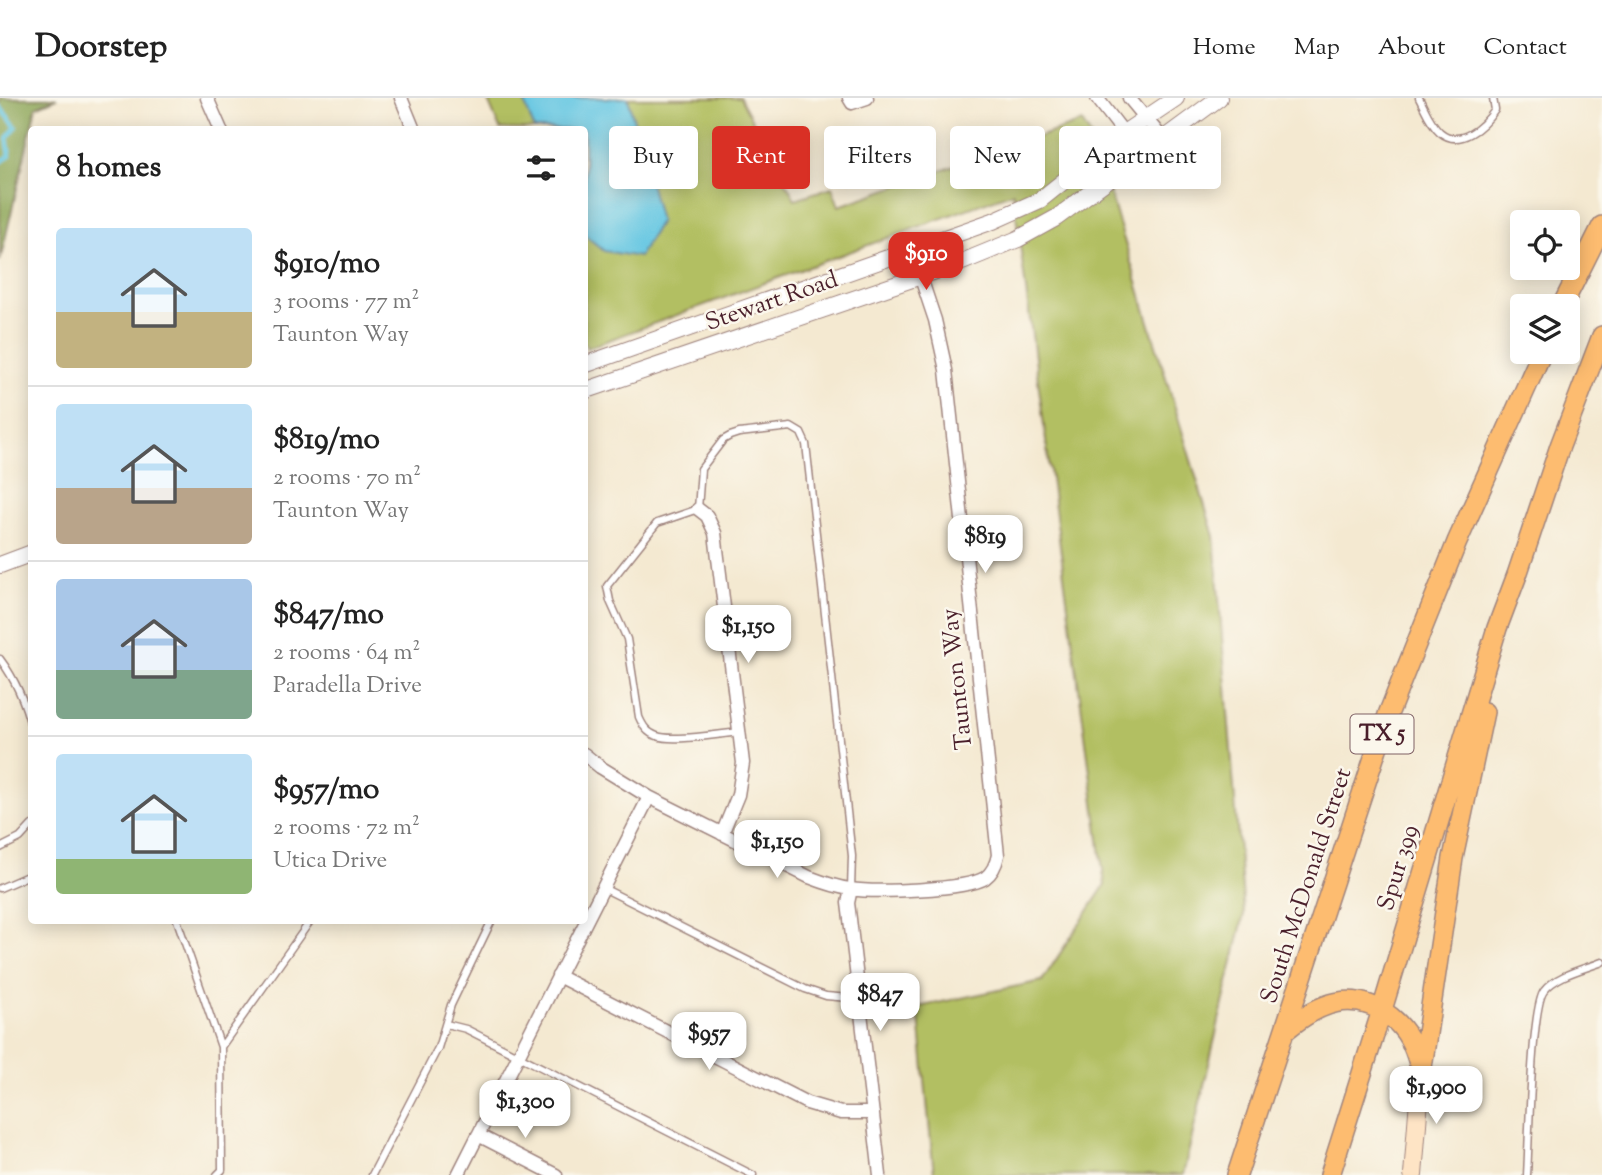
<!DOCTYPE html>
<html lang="en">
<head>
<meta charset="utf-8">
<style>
  body { margin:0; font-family:"Sorts Mill Goudy",serif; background:#f2f2f2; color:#222; height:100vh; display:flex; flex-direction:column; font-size:26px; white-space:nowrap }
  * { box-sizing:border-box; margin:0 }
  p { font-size:23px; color:#767676 }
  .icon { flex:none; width:38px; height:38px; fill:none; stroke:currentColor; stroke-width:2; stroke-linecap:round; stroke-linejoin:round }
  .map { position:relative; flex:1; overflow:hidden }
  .panel { position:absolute; left:28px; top:28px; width:560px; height:798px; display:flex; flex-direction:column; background:#fff; border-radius:7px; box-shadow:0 4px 18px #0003 }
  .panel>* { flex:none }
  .top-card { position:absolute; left:609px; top:28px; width:665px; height:63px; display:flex; gap:14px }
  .fabs { position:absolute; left:1510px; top:112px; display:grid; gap:14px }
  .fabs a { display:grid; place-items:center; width:70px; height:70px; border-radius:7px; background:#fff; box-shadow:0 4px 18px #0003; font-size:35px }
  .price { position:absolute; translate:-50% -60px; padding:0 16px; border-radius:14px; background:#fff; color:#222; font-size:23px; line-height:46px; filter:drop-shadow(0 2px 4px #0008) }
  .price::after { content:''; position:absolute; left:50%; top:42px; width:21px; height:16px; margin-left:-10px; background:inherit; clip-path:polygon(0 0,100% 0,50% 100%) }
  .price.on { background:#d93025; color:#fff }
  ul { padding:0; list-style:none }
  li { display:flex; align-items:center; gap:21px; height:175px; padding:0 28px }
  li+li { border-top:2px solid #e0e0e0 }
  li span { display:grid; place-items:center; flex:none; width:196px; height:140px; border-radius:7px; color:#555 }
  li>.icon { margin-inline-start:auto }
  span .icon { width:84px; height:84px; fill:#fffc; stroke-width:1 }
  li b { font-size:30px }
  h2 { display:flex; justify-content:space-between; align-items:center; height:84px; padding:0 28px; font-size:30px }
  .tag { padding:0 24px; border-radius:7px; background:#fff; box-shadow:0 4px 18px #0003; font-size:24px; line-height:63px }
  .tag.on { background:#d93025; color:#fff }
  header { display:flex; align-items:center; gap:42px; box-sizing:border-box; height:98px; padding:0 35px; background:#fff; border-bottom:2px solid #e0e0e0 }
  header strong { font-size:33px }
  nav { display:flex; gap:38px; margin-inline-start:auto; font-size:24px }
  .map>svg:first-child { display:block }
  .green { fill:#b2bf62; stroke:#7e6f46; stroke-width:2 }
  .forest { fill:#8da658; stroke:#6c6242; stroke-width:2 }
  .water { fill:#64c6e2; stroke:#577286; stroke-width:2 }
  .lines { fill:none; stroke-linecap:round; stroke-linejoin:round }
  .stream { stroke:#64c6e2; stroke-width:4.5 }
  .service-casing { stroke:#9f847e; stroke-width:9 }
  .minor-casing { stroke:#9f847e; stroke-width:15 }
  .tertiary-casing { stroke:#9f847e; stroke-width:18 }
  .secondary-casing { stroke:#9f847e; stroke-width:20 }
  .primary-casing { stroke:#9f847e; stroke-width:22 }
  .service { stroke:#fff; stroke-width:6 }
  .minor { stroke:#fff; stroke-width:12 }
  .tertiary { stroke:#fff; stroke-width:16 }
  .secondary { stroke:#fee4c5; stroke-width:18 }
  .primary { stroke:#fdbc6f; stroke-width:19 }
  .labels { text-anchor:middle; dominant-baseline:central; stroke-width:5; stroke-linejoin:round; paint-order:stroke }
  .shield { fill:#fbf7ec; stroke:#7f6065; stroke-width:2 }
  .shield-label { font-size:23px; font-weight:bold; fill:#4a1f2b }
  .street-label { font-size:24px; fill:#4a1f2b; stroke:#fbf7ec }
</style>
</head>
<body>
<header>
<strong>Doorstep</strong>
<nav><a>Home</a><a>Map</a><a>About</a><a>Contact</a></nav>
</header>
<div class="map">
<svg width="1602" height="1077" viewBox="0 0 1602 1077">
  <rect width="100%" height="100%" fill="#fbf7ec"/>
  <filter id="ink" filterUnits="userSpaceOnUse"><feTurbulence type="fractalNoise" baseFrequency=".0143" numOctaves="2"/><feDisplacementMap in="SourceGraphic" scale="14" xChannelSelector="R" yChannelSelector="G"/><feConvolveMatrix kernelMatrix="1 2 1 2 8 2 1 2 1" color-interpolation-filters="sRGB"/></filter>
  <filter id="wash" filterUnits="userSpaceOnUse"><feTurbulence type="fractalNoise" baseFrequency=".00686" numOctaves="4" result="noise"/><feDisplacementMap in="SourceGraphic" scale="28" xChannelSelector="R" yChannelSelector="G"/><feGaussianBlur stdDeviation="1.57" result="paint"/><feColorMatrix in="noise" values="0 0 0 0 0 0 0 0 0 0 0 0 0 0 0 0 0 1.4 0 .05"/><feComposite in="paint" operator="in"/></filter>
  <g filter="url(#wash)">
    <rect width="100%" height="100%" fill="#f4e9d1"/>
    <path class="green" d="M 487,0 L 740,0 L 795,101 L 832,89 L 839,108 L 1082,24 L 1094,43 L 1214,438 L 1244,816 L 1183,1077 L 934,1077 L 918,909 L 1042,883 L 1105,787 L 1013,94 L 587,250 L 584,244 L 584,32 L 500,31 Z"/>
    <path class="forest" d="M 0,0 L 57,0 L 36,9 L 0,163 Z"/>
    <path class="water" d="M 523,0 L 628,0 L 660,123 L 639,159 L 604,153 L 585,137 L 584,32 L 534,31 Z"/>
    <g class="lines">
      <path class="stream" d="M 0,9 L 16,29 L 7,40 L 10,58 L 0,64"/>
    </g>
  </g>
  <g filter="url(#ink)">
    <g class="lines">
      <g class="service-casing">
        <path id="service" d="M 1419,0 C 1425,11 1430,25 1440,34 C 1460,51 1484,28 1495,12 L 1493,0
          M 0,561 C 15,581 26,607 32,632
          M 739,634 C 721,636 672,644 657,638 C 647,635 643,628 639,619 L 627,541 L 610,503 L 607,488 L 657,425 L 698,411 L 701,371 L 723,342 L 730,338 L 739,335 L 791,329 L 801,335 L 806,346 L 852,758 L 851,791
          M 0,750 L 20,740 L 32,727
          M 0,790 L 32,776
          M 603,790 L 805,891 L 826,898 L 860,901
          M 177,822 L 221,949 L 222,1072 L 217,1077
          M 446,926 L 466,931 L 753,1077
          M 221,949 L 311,822
          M 372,1077 L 438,950 L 451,907 L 492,822
          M 1527,1077 C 1529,1048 1531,909 1544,893 C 1556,877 1584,871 1602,864"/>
      </g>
      <g class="minor-casing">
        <path id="minor" d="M 207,0 L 221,32
          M 401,0 L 414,32
          M 849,0 L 852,5 L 867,0
          M 1097,0 L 1141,57
          M 1129,0 L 1163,41
          M 698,411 L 707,418 L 715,435 L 743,665 L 738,697 L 722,736
          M 584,656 L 600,669 L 649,699 L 809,779 C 822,784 836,789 850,791 C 875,795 965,792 985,780 C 993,774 996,767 998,757 L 946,272 L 935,222 L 920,177
          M 851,791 L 848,805 L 850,821 L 880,1077
          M 558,878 L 807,1005 L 841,1015 L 873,1015
          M 478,1037 L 556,1077
          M 458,1077 L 649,699"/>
      </g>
      <g class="tertiary-casing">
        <path id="tertiary" d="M 584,267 L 993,123 L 1040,102 L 1124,35 L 1176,0
          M 584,293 L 962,164 L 1018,141 L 1056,120 L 1219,0
          M 0,467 L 32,455"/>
      </g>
      <g class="secondary-casing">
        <path id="secondary" d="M 1413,1077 L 1421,976"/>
      </g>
      <g class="primary-casing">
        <path id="primary" d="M 1562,208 L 1602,128
          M 1286,932 C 1319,905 1353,890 1391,919 C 1407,932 1414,947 1419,966
          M 1421,976 L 1453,760 L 1484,614
          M 1237,1077 L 1389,614 L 1457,444 L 1542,254
          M 1330,1077 L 1382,912 L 1497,530 L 1517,477 L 1560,348 L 1602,238"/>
      </g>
      <use href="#service" class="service"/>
      <use href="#minor" class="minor"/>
      <use href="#tertiary" class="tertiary"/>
      <use href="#secondary" class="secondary"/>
      <use href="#primary" class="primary"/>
    </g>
  </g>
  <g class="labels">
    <rect class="shield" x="1350.5" y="616.5" width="63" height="39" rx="5"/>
    <g class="shield-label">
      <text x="1382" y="636">TX 5</text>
    </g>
    <g class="street-label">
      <text transform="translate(772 204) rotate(-19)">Stewart Road</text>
      <text transform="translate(958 581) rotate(-96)">Taunton Way</text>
      <text transform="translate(1399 770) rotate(-73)">Spur 399</text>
      <text transform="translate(1307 788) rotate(-72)">South McDonald Street</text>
    </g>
  </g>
</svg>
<div class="fabs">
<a><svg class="icon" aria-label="locate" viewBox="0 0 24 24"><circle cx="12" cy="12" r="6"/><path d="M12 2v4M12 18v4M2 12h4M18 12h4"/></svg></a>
<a><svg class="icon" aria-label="layers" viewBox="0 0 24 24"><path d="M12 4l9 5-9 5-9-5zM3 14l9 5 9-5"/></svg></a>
</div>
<b class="price on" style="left:926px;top:194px">$910</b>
<b class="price" style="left:985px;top:477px">$819</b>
<b class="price" style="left:748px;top:567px">$1,150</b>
<b class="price" style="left:777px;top:782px">$1,150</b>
<b class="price" style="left:880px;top:935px">$847</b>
<b class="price" style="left:709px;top:974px">$957</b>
<b class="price" style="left:1436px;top:1028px">$1,900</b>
<b class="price" style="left:525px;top:1042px">$1,300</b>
<div class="top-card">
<a class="tag">Buy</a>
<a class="tag on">Rent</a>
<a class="tag">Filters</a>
<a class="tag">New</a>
<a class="tag">Apartment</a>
</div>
<section class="panel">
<h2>8 homes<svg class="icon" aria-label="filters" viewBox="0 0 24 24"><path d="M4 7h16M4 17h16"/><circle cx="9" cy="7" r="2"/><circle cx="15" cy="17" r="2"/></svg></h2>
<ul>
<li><span style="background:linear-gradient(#bfe0f5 60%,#c2b280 0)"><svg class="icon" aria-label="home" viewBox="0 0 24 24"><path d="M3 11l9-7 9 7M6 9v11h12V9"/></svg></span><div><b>$910/mo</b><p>3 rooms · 77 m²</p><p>Taunton Way</p></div></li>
<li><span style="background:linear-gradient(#bfe0f5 60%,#b9a48a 0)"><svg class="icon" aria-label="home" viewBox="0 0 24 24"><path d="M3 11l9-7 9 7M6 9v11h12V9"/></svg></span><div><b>$819/mo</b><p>2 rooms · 70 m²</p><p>Taunton Way</p></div></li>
<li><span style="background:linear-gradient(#a9c7e8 65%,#7fa58c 0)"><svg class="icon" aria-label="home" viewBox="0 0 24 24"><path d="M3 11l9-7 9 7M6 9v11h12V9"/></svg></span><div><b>$847/mo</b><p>2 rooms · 64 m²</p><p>Paradella Drive</p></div></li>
<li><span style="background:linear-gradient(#bfe0f5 75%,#8fb573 0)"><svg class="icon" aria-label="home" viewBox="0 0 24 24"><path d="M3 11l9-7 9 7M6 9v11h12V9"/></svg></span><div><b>$957/mo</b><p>2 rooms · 72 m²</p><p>Utica Drive</p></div></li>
</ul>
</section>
</div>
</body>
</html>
